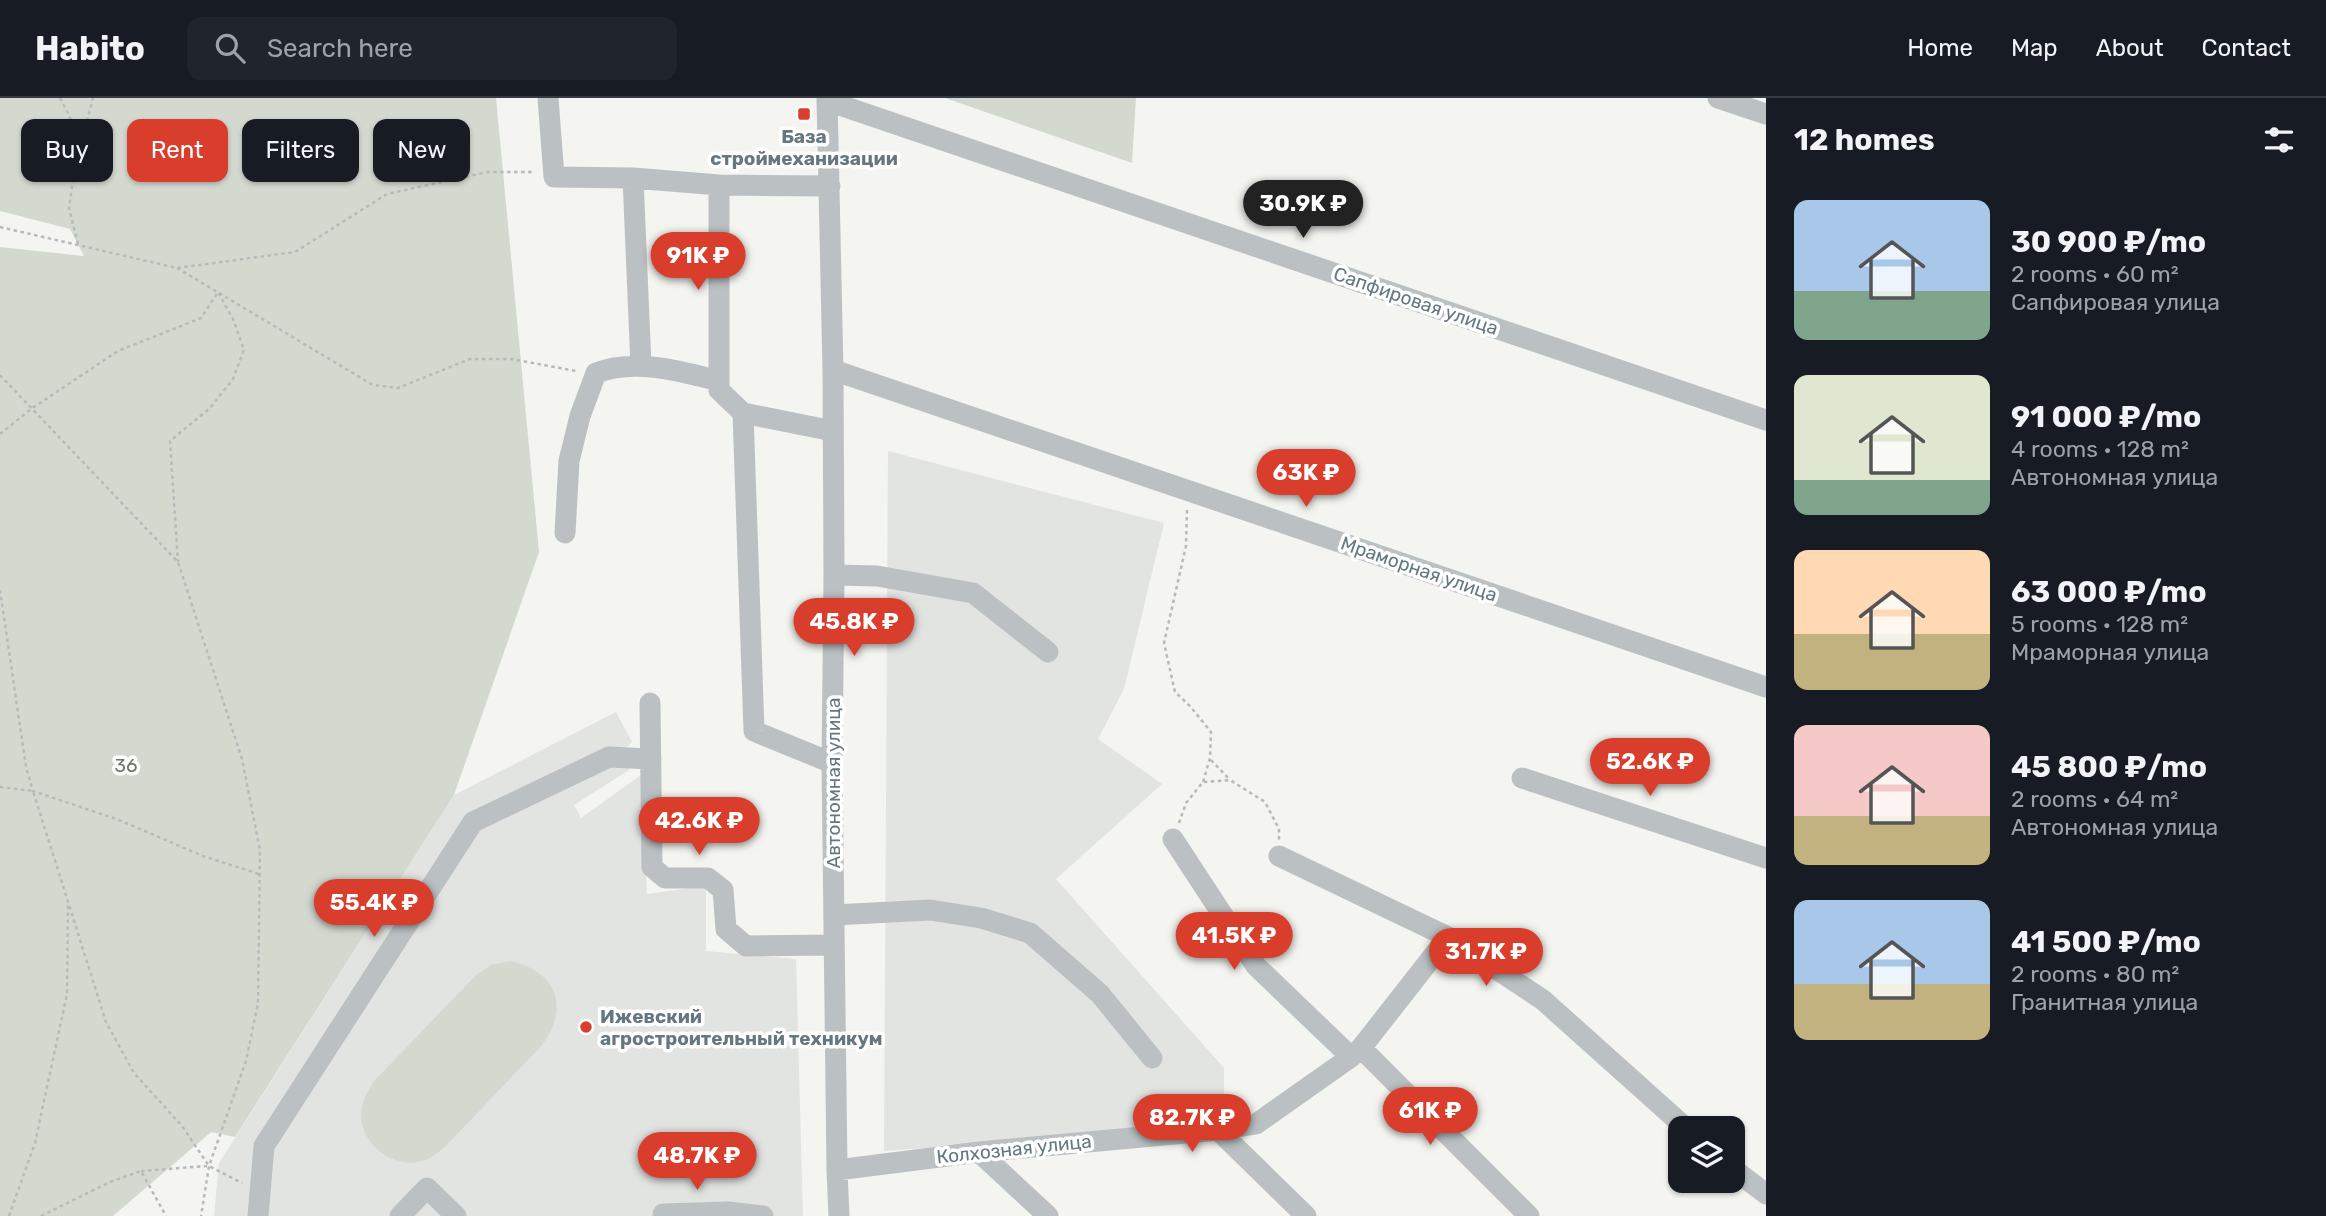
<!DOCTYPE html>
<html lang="en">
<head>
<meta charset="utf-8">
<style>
  body { margin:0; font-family:Rubik,sans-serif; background:#20242c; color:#f1f3f6; height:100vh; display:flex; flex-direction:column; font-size:26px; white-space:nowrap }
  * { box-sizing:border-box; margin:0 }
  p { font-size:23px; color:#9ea1a6 }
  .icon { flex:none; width:38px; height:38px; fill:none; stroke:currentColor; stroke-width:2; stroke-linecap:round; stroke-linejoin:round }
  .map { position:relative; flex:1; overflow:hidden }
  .panel { display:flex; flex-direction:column; background:#171b24; width:560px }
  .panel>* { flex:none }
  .banner { position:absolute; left:21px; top:21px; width:665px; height:63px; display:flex; gap:14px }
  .controls { position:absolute; left:1668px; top:1018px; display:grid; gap:14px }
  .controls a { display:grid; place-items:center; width:77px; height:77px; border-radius:14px; background:#171b24; box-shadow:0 2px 5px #0004; font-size:35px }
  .price { position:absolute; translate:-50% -60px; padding:0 16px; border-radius:24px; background:#d93e2c; color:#fff; font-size:23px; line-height:46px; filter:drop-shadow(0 2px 4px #0008) }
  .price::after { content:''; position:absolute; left:50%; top:42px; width:21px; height:16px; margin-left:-10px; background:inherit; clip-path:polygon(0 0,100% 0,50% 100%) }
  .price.on { background:#222; color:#fff }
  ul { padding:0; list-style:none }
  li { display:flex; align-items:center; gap:21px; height:175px; padding:0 28px }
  li span { display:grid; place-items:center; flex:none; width:196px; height:140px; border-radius:14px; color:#555 }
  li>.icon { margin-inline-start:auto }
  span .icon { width:84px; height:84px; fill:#fffc; stroke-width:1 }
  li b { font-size:30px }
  h2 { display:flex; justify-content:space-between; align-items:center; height:84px; padding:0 28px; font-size:30px }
  .pill { padding:0 24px; border-radius:14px; background:#171b24; box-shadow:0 2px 5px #0004; font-size:24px; line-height:63px }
  .pill.on { background:#d93e2c; color:#fff }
  header { display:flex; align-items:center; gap:42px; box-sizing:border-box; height:98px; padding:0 35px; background:#171b24; border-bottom:2px solid #363941 }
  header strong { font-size:33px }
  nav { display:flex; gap:38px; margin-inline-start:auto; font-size:24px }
  .search { width:490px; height:63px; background:#20242c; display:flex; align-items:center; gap:18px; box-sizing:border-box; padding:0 24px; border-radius:14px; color:#9ea1a6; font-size:26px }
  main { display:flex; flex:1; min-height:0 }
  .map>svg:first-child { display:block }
  .built { fill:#e2e4e2 }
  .green { fill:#d4d9d0 }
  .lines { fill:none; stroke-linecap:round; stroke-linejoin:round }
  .path { stroke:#b6babb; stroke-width:2.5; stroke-dasharray:3.5 3.5; stroke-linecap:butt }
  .minor { stroke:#bbc1c3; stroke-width:21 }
  .poi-dot { fill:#d93e2c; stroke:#fff; stroke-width:2.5 }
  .labels { text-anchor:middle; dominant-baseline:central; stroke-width:7; stroke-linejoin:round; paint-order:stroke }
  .poi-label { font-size:19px; font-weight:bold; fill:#657880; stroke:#fff }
  .street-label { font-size:19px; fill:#657880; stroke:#fff }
  .park-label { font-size:19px; fill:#6a7863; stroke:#fff }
</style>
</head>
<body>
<header>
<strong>Habito</strong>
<div class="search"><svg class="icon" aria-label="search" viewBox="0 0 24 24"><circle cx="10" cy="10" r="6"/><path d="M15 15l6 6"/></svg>Search here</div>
<nav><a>Home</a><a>Map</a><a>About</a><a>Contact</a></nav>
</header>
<main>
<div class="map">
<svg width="1766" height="1118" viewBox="0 0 1766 1118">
  <rect width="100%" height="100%" fill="#f4f4f1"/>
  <path class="built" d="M 888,353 L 1164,425 L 1124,591 L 1098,641 L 1162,686 L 1056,781 L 1224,970 L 1224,1028 L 884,1053 Z
    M 616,614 L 632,644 L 625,651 L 629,672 L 574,707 L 581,720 L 641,677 L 647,796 L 706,788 L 706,853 L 796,861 L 803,1118 L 214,1118 L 219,1065 L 454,697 Z"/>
  <path class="green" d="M 0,0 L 496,0 L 539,454 L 454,697 L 235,1039 L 211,1034 L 113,1118 L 0,1118 L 0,149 L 84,158 L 70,131 L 0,113 Z
    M 945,0 L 1136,0 L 1132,65 Z
    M 510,863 C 556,873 570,907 543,946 L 445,1049 C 441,1052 436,1056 432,1059 C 402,1076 364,1052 361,1020 C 360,1006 367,994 374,983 L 476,877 L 491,867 Z"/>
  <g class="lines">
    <path class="path" d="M 60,0 L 68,15 L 80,45
      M 0,129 L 177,170 L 295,154 L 387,96 L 488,74 L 535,74
      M 78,146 L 69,110 L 75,68 L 93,0
      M 177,170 L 373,287 L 398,290 L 470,261 L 511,261 L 576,273
      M 0,277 L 178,464 L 242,661 L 260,752 L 258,905 L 246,963 L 209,1068 L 201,1118
      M 0,336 L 31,311 L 118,253 L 201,220 L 218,194 L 234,223 L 244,252 L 233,281 L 210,310 L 170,343 L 178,464
      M 1187,412 L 1186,448 L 1164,545 L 1175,594 L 1190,608 L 1211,634 L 1210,660 L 1203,684
      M 0,492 L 26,669 L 33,693 L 119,722 L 203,758 L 259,776
      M 1211,662 L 1230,682
      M 0,689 L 33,693 L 106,924 L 134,975 L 182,1028 L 209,1068 L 242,1085
      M 1179,725 L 1186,705 L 1203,684 L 1230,682 L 1265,704 L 1279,731 L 1279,742
      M 141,1073 L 207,1068
      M 9,1118 L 35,1045 L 67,896 L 68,807
      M 41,1118 L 110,1084 L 141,1073 L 166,1118"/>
    <path class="minor" d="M 548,0 L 554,79 L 633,80
      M 827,0 L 833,272 L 834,477 L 832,665 L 837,1072 L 839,1118
      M 1718,0 L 1766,16
      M 828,3 L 1766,322
      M 830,88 L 719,87 L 719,292 L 743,315 L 833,333
      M 641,268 L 633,80 L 719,87
      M 833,272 L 1766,589
      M 743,315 L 754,633 L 832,665
      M 565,435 L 569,363 L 580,318 L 596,275 C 635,260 680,273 719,283
      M 834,477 L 877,478 L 973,495 L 1048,554
      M 650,605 L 652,769 L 665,780 L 708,780 L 723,792 L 726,831 L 746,848 L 834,847
      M 1522,680 L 1766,760
      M 1173,741 L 1256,868 L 1351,959
      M 1279,758 L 1448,839 L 1543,902 L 1687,1031
      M 834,817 L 930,812 L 981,820 L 1030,835 L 1100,896 L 1152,960
      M 1361,950 L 1529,1118
      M 1218,1032 L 1306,1118
      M 979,1054 L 1048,1118
      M 1732,1070 L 1766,1096
      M 837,1072 L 979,1054 L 1218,1032 L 1256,1026 L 1351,959 L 1361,950 L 1448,839
      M 258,1118 L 264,1048 L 473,724 L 609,659 L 651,661
      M 400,1118 L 427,1090 L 456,1118
      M 663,1118 L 663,1116 L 728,1114 L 763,1118"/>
  </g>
  <g class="poi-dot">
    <rect x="797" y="9" width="14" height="14" rx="3.5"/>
    <circle cx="586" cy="929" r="7"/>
  </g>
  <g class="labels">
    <g class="poi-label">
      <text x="804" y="38">База<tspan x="804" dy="22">строймеханизации</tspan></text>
      <text x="600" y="918" text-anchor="start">Ижевский<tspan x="600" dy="22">агростроительный техникум</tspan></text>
    </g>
    <g class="street-label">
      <text transform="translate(1416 203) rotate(19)">Сапфировая улица</text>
      <text transform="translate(1419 471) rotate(19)">Мраморная улица</text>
      <text transform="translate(833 685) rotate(-90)">Автономная улица</text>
      <text transform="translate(1014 1051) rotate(-6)">Колхозная улица</text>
    </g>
    <g class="park-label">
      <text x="126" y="667">36</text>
    </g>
  </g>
</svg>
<div class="controls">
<a><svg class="icon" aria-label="layers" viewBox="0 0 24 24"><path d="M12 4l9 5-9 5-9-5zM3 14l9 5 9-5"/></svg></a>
</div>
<b class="price on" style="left:1303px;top:142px">30.9K ₽</b>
<b class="price" style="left:698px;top:194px">91K ₽</b>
<b class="price" style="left:1306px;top:411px">63K ₽</b>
<b class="price" style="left:854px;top:560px">45.8K ₽</b>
<b class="price" style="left:1650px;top:700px">52.6K ₽</b>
<b class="price" style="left:699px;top:759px">42.6K ₽</b>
<b class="price" style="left:374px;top:841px">55.4K ₽</b>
<b class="price" style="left:1234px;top:874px">41.5K ₽</b>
<b class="price" style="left:1486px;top:890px">31.7K ₽</b>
<b class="price" style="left:1430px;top:1049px">61K ₽</b>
<b class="price" style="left:1192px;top:1056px">82.7K ₽</b>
<b class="price" style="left:697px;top:1094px">48.7K ₽</b>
<div class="banner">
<a class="pill">Buy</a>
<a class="pill on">Rent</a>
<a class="pill">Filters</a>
<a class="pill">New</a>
</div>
</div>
<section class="panel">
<h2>12 homes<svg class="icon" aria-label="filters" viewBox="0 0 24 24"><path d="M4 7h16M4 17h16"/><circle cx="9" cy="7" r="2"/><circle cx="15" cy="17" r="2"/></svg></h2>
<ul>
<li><span style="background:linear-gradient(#a9c7e8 65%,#7fa58c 0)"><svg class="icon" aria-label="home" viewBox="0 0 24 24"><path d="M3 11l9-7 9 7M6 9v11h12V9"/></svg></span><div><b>30 900 ₽/mo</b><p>2 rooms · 60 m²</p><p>Сапфировая улица</p></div></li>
<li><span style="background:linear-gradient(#dfe7d0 75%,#7fa58c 0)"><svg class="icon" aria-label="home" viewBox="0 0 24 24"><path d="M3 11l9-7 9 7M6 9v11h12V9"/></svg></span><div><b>91 000 ₽/mo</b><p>4 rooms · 128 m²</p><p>Автономная улица</p></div></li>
<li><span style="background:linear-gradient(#ffd9b3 60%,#c2b280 0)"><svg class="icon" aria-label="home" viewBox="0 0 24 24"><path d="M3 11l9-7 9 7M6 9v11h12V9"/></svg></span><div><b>63 000 ₽/mo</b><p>5 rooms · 128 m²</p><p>Мраморная улица</p></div></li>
<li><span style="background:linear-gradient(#f6c9c9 65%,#c2b280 0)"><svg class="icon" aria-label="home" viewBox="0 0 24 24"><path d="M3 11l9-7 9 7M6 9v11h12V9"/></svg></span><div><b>45 800 ₽/mo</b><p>2 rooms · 64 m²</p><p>Автономная улица</p></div></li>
<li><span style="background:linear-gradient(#a9c7e8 60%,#c2b280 0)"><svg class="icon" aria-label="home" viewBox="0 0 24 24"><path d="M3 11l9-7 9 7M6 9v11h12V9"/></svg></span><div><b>41 500 ₽/mo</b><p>2 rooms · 80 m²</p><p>Гранитная улица</p></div></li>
</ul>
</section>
</main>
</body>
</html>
